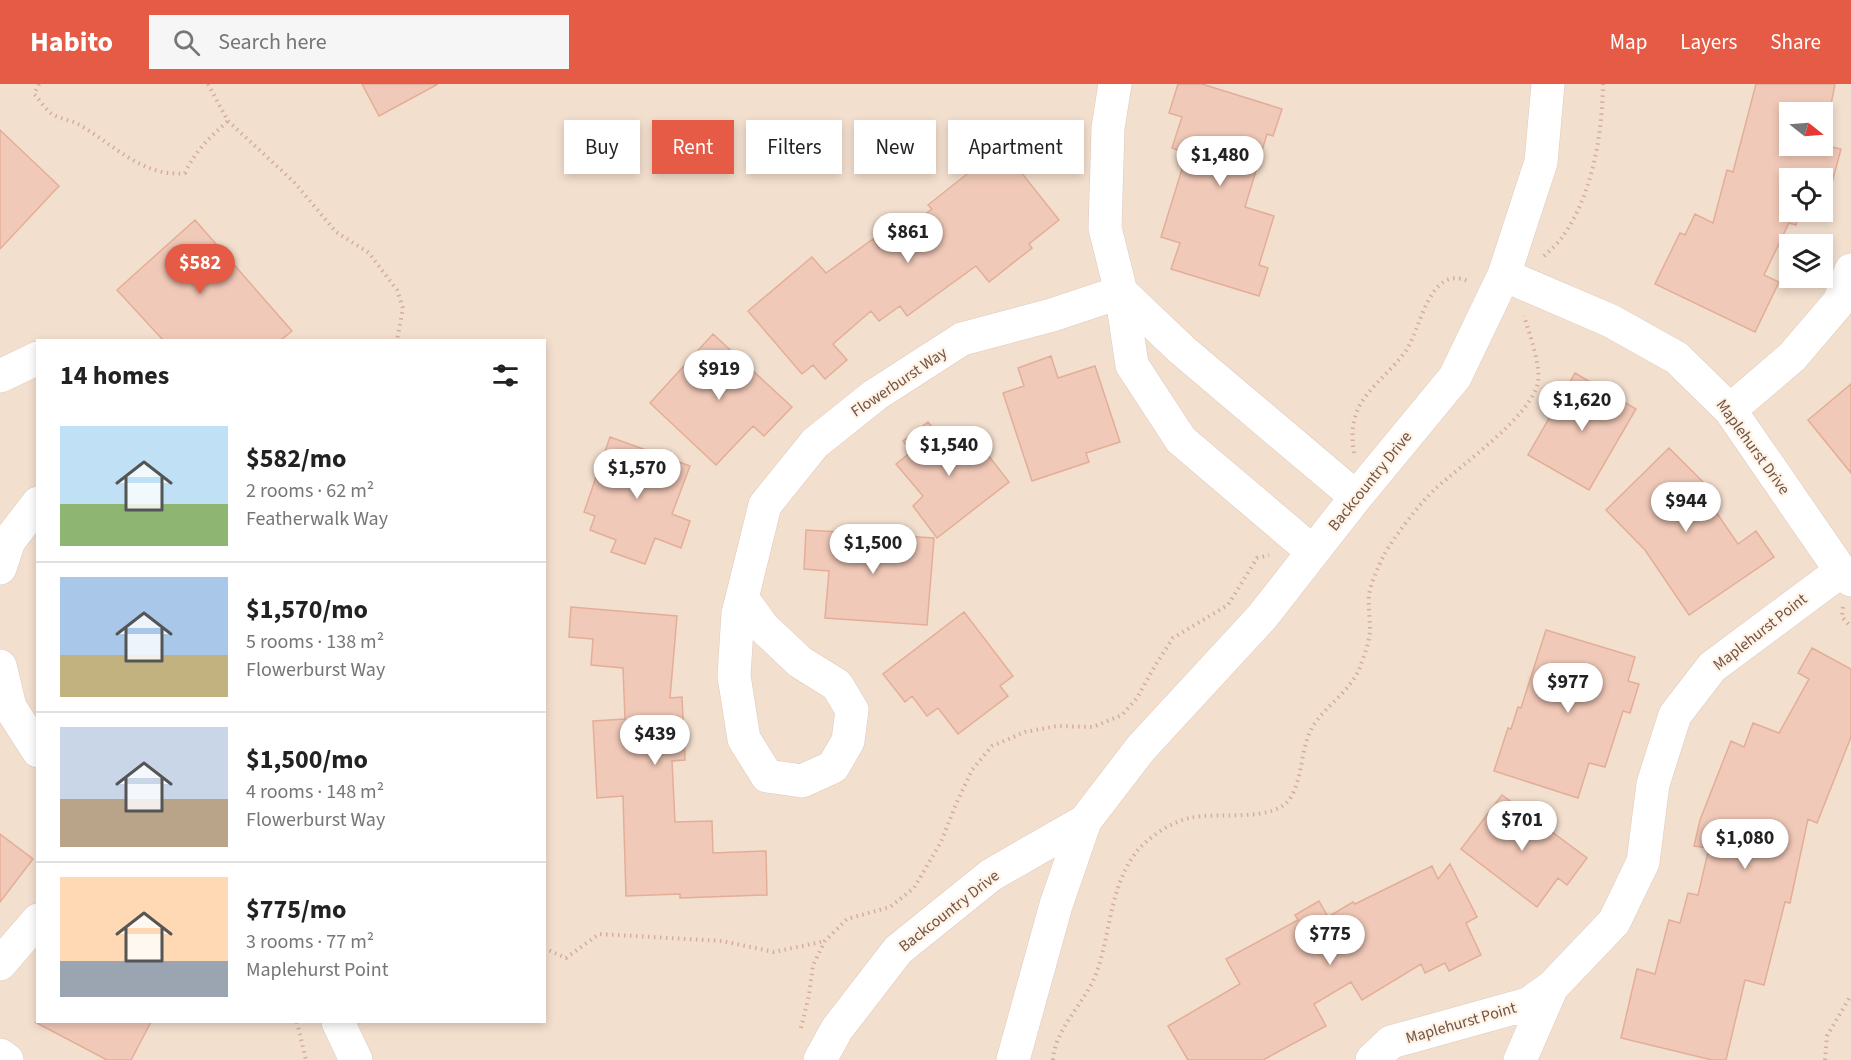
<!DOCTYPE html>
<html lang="en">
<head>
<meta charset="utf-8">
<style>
  body { margin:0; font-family:"Source Sans 3",sans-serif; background:#f6f6f6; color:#222; height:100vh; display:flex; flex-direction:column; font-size:22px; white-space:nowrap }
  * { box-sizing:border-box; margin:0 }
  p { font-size:20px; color:#767676 }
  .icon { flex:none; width:33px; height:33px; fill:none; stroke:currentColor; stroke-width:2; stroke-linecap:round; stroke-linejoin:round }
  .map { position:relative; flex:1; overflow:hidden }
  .details { position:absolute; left:36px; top:255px; width:510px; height:684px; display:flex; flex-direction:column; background:#fff; border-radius:0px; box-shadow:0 3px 9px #0003 }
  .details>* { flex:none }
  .banner { position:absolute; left:564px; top:36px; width:570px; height:54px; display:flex; gap:12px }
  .needle { width:39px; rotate:107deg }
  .fabs { position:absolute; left:1779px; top:18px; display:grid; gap:12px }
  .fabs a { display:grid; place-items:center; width:54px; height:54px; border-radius:0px; background:#fff; box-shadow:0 3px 9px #0003; font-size:30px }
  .price { position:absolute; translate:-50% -51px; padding:0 14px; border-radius:21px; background:#fff; color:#222; font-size:20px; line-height:39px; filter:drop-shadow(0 2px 3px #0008) }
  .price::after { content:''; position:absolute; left:50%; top:36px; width:18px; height:14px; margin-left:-9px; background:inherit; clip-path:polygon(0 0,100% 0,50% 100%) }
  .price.active { background:#e55b45; color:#fff }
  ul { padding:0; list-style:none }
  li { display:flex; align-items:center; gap:18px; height:150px; padding:0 24px }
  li+li { border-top:2px solid #e0e0e0 }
  li span { display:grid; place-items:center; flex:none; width:168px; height:120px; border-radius:0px; color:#555 }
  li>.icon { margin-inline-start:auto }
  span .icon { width:72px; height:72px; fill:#fffc; stroke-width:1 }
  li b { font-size:26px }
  h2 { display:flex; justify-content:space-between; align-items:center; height:72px; padding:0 24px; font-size:26px }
  .tag { padding:0 21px; border-radius:0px; background:#fff; box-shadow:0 3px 9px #0003; font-size:21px; line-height:54px }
  .tag.active { background:#e55b45; color:#fff }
  header { display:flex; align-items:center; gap:36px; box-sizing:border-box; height:84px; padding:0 30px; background:#e55b45; color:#fff }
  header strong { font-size:28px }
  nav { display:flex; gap:33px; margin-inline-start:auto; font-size:21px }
  .search { width:420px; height:54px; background:#f6f6f6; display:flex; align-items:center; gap:15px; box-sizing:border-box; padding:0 21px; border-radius:0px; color:#767676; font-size:22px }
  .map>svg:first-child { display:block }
  .residential { fill:#f3dfce; fill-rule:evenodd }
  .building { fill:#f1c9b8; stroke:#e3ae98; stroke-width:1.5; fill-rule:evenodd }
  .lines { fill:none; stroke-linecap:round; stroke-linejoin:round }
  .minor-casing { stroke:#dfcabc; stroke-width:34 }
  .path { stroke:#d5ad9b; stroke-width:4; stroke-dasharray:1.5 4.5; stroke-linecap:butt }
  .minor { stroke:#fff; stroke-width:33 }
  .labels { text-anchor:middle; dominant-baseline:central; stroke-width:4.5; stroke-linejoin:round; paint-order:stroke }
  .street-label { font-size:16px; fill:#715348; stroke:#fff3e5 }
</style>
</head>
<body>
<header>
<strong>Habito</strong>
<div class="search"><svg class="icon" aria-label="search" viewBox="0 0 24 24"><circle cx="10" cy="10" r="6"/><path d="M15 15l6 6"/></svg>Search here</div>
<nav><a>Map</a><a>Layers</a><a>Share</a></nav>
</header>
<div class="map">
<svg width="1851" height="976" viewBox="0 0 1851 976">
  <rect width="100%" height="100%" fill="#fceedf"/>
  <path class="residential" d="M 0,0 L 1851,0 L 1851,976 L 0,976 ZM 1790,28 L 1822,28 L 1822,62 L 1790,62 ZM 1790,94 L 1822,94 L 1822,128 L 1790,128 ZM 1790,160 L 1822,160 L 1822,194 L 1790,194 ZM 38,256 L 544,256 L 544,938 L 38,938 Z"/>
  <path class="building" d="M 362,0 L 438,0 L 379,32 Z
    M 1178,0 L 1202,0 L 1282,25 L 1273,52 L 1267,50 L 1245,123 L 1274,132 L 1259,181 L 1268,184 L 1259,212 L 1171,185 L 1180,159 L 1161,153 L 1187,69 L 1172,64 L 1182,33 L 1169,29 Z
    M 1756,0 L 1835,0 L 1823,61 L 1841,65 L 1826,121 L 1822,120 L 1822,94 L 1790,94 L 1790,128 L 1799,128 L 1796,141 L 1789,139 L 1764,191 L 1779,198 L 1755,248 L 1655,200 L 1680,149 L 1685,151 L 1695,130 L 1713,139 L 1727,86 L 1733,88 ZM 1790,28 L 1822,28 L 1822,62 L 1790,62 Z
    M 0,46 L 59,102 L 0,165 Z
    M 1001,63 L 1059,136 L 1029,160 L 1032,164 L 989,198 L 976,182 L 907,232 L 900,222 L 879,237 L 871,227 L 833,260 L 847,276 L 825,295 L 813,281 L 802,290 L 748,227 L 812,173 L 826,189 L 873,155 L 879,164 L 932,125 L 928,121 Z
    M 195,136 L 292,247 L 281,256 L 163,256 L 117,206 Z
    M 713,250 L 792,323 L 764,352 L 753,342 L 716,381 L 650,319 Z
    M 1051,272 L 1058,294 L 1095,282 L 1120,358 L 1086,369 L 1089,378 L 1032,397 L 1003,309 L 1024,302 L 1018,284 Z
    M 1575,289 L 1636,325 L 1589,406 L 1528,371 Z
    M 1851,300 L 1851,389 L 1808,336 Z
    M 928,338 L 946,362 L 968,345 L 1009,398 L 937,454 L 913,422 L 923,412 L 896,380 L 911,368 L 903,357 Z
    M 610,353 L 690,382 L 672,430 L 690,437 L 681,464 L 655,454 L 645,480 L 611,468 L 616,456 L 590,446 L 595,432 L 584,428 Z
    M 1669,364 L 1709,404 L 1703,409 L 1738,460 L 1756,447 L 1774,473 L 1689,531 L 1645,466 L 1606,426 Z
    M 806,446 L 934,454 L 927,541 L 825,534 L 829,487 L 804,485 Z
    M 571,523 L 677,532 L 670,614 L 682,613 L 685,676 L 672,677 L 675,738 L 712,737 L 713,769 L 766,767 L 767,811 L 680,814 L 680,810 L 626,812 L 623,712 L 597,714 L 593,637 L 625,635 L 623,584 L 591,581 L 593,555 L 569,553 Z
    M 964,528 L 1013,592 L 1000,602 L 1008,612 L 958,650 L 938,624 L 927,632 L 912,612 L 905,618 L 883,590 Z
    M 1546,546 L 1635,573 L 1628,597 L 1639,600 L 1630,629 L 1623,627 L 1605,683 L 1589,679 L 1578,714 L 1494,687 L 1508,644 L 1511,645 L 1518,623 L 1521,624 Z
    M 1812,564 L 1851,585 L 1851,653 L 1817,739 L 1808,735 L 1790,819 L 1785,818 L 1764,901 L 1745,896 L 1726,976 L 1712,976 L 1621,954 L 1637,885 L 1655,890 L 1669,836 L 1680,839 L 1688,809 L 1698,811 L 1709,764 L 1694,762 L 1700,736 L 1731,657 L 1744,663 L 1753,639 L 1779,649 L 1809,595 L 1798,589 Z
    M 1502,711 L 1587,774 L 1567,801 L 1558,794 L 1537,823 L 1461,765 Z
    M 0,750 L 33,775 L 0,818 Z
    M 1450,780 L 1477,833 L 1466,839 L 1481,871 L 1449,887 L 1445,879 L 1425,889 L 1421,880 L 1362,916 L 1351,898 L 1314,920 L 1326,942 L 1263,976 L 1188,976 L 1168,942 L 1240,900 L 1226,875 L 1298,836 L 1295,831 L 1319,817 L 1328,833 L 1353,818 L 1355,820 L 1432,782 L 1438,795 Z
    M 35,938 L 151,938 L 131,976 L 107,976 Z"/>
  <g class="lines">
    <g class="minor-casing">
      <path id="minor" d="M 1115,0 L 1108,44 L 1105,144 L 1121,208 L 1132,281 L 1181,356 L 1313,468
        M 1504,191 L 1611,237 L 1677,274 L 1730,326 L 1841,487 L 1851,496
        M 1121,208 L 1182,266 L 1356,413
        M 0,292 L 38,274
        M 1730,326 L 1792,273 L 1839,218 L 1851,186
        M 0,484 L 9,457 L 38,419
        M 742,514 L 763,543 L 800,578 L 837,601 L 852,626 L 848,657 L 833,683 L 802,697 L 767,692 L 744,655 L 734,592 L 738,529 L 742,514 L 765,421 L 815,359 L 875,311 L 962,255 L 1052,231 L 1121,208
        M 0,582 L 10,623 L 38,667
        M 0,880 L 38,836
        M 338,938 L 356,976
        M 0,971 L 7,976
        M 820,976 L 837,945 L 898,866 L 991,791 L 1085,737
        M 1013,976 L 1056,821 L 1085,737 L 1141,664 L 1262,533 L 1356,413 L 1455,293 L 1504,191 L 1541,78 L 1548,0
        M 1372,976 L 1391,958 L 1528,920 L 1552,903 L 1614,838 L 1643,778 L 1653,700 L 1675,631 L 1712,583 L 1841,487
        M 1520,976 L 1552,903"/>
    </g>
    <path class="path" d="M 39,0 L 34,10 C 40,16 45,25 52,30 C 60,35 70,36 78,40 C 112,59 143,94 185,89 C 195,67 210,53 228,37
      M 208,0 L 228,37 L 294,98 L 336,148 L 369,169 L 397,206 L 403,224 L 397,256
      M 1544,172 C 1551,166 1558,159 1563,152 C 1593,109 1602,51 1603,0
      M 1354,369 C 1345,315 1378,304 1405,268 C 1421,247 1428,180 1468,197
      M 1843,523 L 1842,533 L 1851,543
      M 544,864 L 566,874 L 599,850 L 722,857 L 774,868 L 825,857
      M 297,938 L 306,976
      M 801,944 L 809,911 L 813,881 L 825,857 L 847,835 L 890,823 L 914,804 L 941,758 L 956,720 L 972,686 L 992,662 L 1025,648 L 1057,642 L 1093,643 L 1122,631 L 1137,614 L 1156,580 L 1173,554 L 1228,521 L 1257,474 L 1269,471
      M 1053,976 C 1055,944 1085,919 1096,890 C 1111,850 1109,803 1137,767 C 1150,752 1171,738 1190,734 C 1217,727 1275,740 1291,713 C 1304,691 1300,660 1315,639 C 1329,619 1351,606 1360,583 C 1364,572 1370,557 1370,545 C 1370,534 1368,522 1369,511 C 1371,498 1378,483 1384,471 C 1393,454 1421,418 1435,405 C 1461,381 1531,333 1538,298 C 1541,282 1529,248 1524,232
      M 1825,976 L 1827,952 L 1851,911"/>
    <use href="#minor" class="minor"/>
  </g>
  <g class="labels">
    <g class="street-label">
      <text transform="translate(899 298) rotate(-34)">Flowerburst Way</text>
      <text transform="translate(1753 363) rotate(54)">Maplehurst Drive</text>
      <text transform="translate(1370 397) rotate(-51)">Backcountry Drive</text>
      <text transform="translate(1760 548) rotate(-38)">Maplehurst Point</text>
      <text transform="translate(949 827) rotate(-38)">Backcountry Drive</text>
      <text transform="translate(1461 939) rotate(-16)">Maplehurst Point</text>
    </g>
  </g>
</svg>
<div class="fabs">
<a><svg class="needle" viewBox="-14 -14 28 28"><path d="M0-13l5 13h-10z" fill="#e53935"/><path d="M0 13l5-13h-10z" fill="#767676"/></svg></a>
<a><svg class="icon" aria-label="locate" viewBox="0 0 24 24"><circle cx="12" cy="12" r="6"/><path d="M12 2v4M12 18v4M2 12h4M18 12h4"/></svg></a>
<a><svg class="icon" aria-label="layers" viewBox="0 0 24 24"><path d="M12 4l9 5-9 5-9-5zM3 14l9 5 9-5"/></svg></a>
</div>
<b class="price" style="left:1220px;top:103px">$1,480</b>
<b class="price" style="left:908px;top:180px">$861</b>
<b class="price active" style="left:200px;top:211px">$582</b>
<b class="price" style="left:719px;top:317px">$919</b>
<b class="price" style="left:1582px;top:348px">$1,620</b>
<b class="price" style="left:949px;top:393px">$1,540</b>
<b class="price" style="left:637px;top:416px">$1,570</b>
<b class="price" style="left:1686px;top:449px">$944</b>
<b class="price" style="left:873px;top:491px">$1,500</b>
<b class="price" style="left:1568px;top:630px">$977</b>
<b class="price" style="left:655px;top:682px">$439</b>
<b class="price" style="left:1522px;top:768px">$701</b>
<b class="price" style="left:1745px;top:786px">$1,080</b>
<b class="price" style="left:1330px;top:882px">$775</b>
<div class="banner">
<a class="tag">Buy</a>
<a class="tag active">Rent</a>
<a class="tag">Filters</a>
<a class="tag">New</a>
<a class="tag">Apartment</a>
</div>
<section class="details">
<h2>14 homes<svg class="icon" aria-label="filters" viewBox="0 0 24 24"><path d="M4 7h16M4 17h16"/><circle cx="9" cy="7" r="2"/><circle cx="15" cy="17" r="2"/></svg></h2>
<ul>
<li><span style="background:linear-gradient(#bfe0f5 65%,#8fb573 0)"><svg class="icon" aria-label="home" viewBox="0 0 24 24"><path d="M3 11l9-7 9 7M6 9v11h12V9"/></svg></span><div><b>$582/mo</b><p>2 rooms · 62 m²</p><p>Featherwalk Way</p></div></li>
<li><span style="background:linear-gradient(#a9c7e8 65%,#c2b280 0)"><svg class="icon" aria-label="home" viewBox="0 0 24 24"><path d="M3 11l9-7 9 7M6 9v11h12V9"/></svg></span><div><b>$1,570/mo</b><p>5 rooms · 138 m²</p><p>Flowerburst Way</p></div></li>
<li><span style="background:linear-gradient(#c9d6e8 60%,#b9a48a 0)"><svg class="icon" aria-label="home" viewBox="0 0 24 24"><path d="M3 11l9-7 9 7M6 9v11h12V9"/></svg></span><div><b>$1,500/mo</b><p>4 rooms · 148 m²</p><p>Flowerburst Way</p></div></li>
<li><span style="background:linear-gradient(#ffd9b3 70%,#9aa5b1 0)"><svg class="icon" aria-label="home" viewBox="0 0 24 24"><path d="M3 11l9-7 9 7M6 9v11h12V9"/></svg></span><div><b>$775/mo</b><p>3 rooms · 77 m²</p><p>Maplehurst Point</p></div></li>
</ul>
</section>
</div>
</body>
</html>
